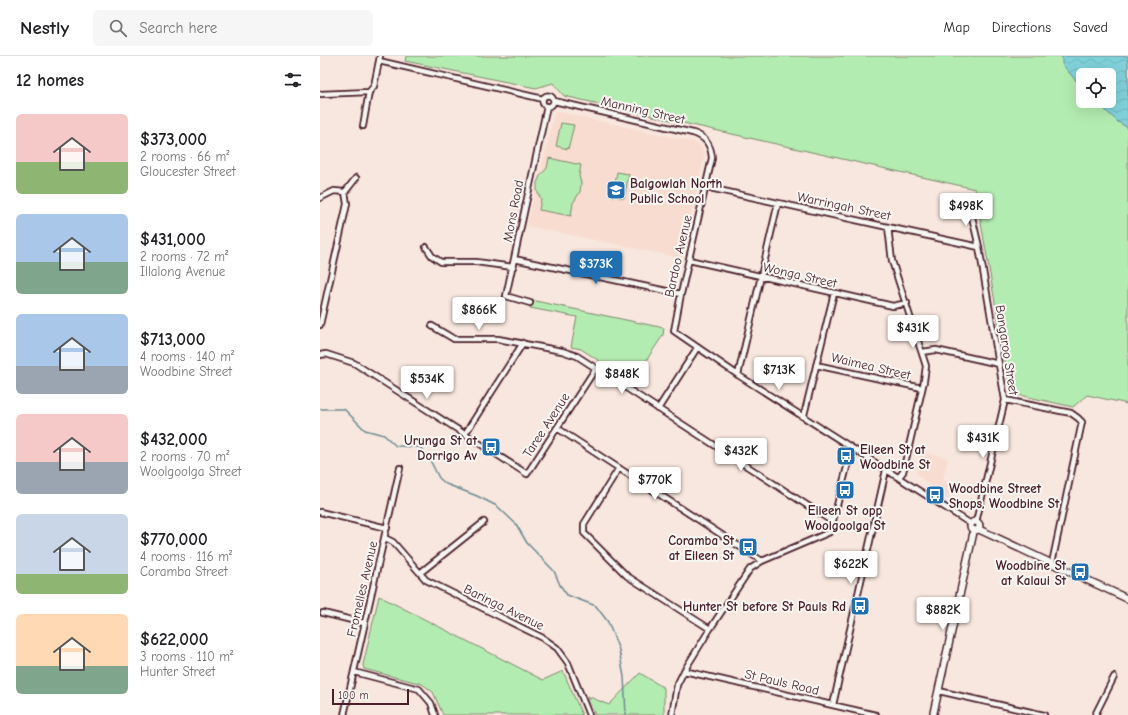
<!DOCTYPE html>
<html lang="en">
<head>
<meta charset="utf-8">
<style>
  body { margin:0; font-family:"Comic Neue",sans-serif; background:#f6f6f6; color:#202124; height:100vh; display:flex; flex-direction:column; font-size:15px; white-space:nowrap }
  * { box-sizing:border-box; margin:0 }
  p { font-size:13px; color:#757577 }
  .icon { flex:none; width:22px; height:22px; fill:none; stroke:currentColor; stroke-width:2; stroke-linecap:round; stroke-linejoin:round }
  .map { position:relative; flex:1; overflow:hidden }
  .drawer { display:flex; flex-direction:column; background:#fff; width:320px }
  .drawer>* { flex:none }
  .fabs { position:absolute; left:756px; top:12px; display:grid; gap:8px }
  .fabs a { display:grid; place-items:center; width:40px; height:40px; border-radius:6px; background:#fff; box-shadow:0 4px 16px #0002; font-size:20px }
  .scale { position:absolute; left:12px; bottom:10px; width:77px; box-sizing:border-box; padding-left:4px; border:2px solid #4a1f2b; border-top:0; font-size:11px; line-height:14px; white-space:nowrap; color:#4a1f2b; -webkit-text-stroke:3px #f6f6f2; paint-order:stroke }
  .price { position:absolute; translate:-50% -34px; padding:0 9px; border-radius:4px; background:#fff; color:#222; font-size:13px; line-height:26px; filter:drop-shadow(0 1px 2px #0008) }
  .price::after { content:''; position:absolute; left:50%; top:24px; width:12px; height:9px; margin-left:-6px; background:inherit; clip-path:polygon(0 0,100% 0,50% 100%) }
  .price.on { background:#1f6fb2; color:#fff }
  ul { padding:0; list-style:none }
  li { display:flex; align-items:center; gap:12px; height:100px; padding:0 16px }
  li span { display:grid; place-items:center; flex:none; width:112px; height:80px; border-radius:6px; color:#555 }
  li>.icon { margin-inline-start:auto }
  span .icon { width:48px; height:48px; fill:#fffc; stroke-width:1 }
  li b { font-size:17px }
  h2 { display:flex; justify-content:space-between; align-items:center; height:48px; padding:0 16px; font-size:17px }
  header { display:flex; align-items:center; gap:24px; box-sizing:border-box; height:56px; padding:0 20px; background:#fff; border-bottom:1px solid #e0e0e0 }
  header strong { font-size:19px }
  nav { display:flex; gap:22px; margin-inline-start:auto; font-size:14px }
  .search { width:280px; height:36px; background:#f6f6f6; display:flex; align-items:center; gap:10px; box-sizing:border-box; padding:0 14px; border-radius:6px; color:#757577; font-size:15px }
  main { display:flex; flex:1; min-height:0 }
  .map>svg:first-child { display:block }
  .built { fill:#f9dcd0 }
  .park { fill:#b3ecb0; stroke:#7e866e; fill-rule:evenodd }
  .water { fill:url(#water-waves); stroke:#6a8a94 }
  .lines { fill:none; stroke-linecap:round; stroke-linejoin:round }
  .stream { stroke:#6a8a94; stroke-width:1.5 }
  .street-casing { stroke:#4a1f2b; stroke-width:8 }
  .secondary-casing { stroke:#4a1f2b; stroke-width:9 }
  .street { stroke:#f6f6f2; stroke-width:4.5 }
  .secondary { stroke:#f6f6f2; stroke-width:6 }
  .labels { text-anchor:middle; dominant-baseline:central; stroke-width:4; stroke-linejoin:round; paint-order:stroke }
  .street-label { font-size:13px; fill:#4a1f2b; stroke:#f6f6f2 }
  .poi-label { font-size:13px; font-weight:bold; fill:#4a1f2b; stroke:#f6f6f2; text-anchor:end }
</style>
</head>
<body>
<header>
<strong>Nestly</strong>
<div class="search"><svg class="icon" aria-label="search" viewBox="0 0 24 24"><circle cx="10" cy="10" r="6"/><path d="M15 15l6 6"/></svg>Search here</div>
<nav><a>Map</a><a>Directions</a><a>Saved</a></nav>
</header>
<main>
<section class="drawer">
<h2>12 homes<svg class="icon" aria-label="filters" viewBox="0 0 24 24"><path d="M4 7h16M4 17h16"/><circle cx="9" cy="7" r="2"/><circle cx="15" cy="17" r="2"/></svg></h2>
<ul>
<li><span style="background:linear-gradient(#f6c9c9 60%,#8fb573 0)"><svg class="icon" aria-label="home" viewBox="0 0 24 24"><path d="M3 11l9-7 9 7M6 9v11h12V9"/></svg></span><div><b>$373,000</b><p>2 rooms · 66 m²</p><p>Gloucester Street</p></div></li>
<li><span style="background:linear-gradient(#a9c7e8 60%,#7fa58c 0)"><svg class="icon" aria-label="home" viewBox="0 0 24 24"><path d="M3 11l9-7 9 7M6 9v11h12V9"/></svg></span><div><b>$431,000</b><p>2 rooms · 72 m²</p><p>Illalong Avenue</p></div></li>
<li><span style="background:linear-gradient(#a9c7e8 65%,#9aa5b1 0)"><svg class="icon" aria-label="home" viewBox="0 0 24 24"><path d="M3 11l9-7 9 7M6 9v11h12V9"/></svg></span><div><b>$713,000</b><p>4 rooms · 140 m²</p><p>Woodbine Street</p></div></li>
<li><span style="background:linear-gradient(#f6c9c9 60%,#9aa5b1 0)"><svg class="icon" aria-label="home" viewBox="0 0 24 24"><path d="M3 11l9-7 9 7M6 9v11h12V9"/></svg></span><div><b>$432,000</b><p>2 rooms · 70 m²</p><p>Woolgoolga Street</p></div></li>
<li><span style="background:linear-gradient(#c9d6e8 75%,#8fb573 0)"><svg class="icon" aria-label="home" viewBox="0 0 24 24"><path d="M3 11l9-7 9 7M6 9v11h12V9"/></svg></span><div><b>$770,000</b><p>4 rooms · 116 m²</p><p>Coramba Street</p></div></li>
<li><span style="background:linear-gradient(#ffd9b3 65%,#7fa58c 0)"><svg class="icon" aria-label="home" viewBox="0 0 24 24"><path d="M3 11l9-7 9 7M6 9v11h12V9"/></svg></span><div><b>$622,000</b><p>3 rooms · 110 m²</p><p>Hunter Street</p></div></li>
</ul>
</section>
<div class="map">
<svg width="808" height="659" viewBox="0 0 808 659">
  <defs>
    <pattern id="water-waves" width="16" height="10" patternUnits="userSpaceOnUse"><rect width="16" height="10" fill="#80d1da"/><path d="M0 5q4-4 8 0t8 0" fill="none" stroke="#70b3bb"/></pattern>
  </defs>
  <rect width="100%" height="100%" fill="#f8e7de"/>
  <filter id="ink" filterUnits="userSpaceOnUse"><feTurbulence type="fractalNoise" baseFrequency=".025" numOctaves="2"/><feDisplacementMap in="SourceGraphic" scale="8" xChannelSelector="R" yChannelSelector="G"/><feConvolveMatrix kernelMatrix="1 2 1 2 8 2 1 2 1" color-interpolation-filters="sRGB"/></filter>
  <g filter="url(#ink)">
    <path class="built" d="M 235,55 L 374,86 L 382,91 L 385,98 L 361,202 L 207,170 Z
      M 601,396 L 628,402 L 623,425 L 632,427 L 628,444 L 620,439 L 596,417 Z"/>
    <path class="park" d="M 86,0 L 808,0 L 808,348 L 767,339 L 753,351 L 691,337 L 655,133 L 244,40 L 233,27 L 216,32 L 85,5 ZM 763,19 L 789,19 L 789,45 L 763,45 Z
      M 241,67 L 254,69 L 248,93 L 236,90 Z
      M 229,102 L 261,109 L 259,120 L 261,127 L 260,136 L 253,147 L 251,160 L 219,154 L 221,143 L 217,135 L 217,127 L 220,120 L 227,112 Z
      M 297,116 L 309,118 L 304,142 L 293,140 Z
      M 211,244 L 344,272 L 343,279 L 312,326 L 261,293 L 251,291 L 257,261 L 210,252 Z
      M 59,540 L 223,624 L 243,615 L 262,659 L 123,659 L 113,636 L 102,628 L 44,613 L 43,609 Z
      M 320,617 L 344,632 L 344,659 L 275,659 L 267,640 L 289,649 Z"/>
    <path class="water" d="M 742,0 L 808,0 L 808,72 L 798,66 L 775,45 L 789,45 L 789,19 L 763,19 L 763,33 L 742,8 Z"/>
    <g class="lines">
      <path class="stream" d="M 0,353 L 24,353 L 45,374 L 64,379 L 76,390 L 100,391 L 109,402 L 119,422 L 126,428 L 157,440 L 177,450 L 196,468 L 207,487 L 234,515 L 240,529 L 247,539 L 276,550 L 288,566 L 299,594 L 304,621 L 306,659"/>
      <g class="street-casing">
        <path id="street" d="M 59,5 L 223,43
          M 0,38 L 49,36
          M222.5 45a5.5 5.5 0 1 1 11 0a5.5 5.5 0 1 1-11 0Z
          M 234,45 L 373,77 C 386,81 391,89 392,102 L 361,238 L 354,275 L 418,319 L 651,468
          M 43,70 L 49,36 L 54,30 L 60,0
          M 385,131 L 659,191
          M 25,136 L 36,122
          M 0,142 L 14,135 L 25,136
          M 649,148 L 659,191 L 685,344 L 656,466
          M 568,171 L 572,205 L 606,310 L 604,325 L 583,416 L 579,421
          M 106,191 L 112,200 L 121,206 L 156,206 L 193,211
          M 194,203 L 361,238
          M 369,204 L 573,250 L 587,247
          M 210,247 L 186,240 L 227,50
          M 0,269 L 27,148 L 25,136
          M 112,270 L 134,283 L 178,283 L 242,295 L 257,300 L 513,466
          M 602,296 L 616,294 L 679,308
          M 0,299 L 6,298 L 34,307 L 207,418 L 276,312
          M 496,309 L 602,332
          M 418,319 L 458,147
          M 685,344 L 751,357 L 758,362 L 762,366 L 732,507
          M 338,353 L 377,292
          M 484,359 L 514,237
          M 237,372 L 442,505
          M 145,378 L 203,287
          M 299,412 L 264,468 L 264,477 L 307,520 L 390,573
          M 0,456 L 67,472
          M 65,482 L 73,486 L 106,524 L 223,582 L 237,592 L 248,607 L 269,659
          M 100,517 L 164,466
          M 3,557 L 44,567
          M 364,615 L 556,659
          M 34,616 L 99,633 L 111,647 L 115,659
          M 619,635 L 724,659
          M 513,649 L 566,414
          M 24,659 L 80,412
          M 352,659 L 357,629 L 364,615 L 390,573 L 430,513 L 442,505 L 510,476 L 532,392
          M 775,659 L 794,621"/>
      </g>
      <g class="secondary-casing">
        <path id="secondary" d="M650.5 470a4.5 4.5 0 1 1 9 0a4.5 4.5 0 1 1-9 0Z
          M 658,473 L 808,543
          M 613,659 L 654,474"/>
      </g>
      <use href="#street" class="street"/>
      <use href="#secondary" class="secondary"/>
    </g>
  </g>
  <defs>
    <g id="school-square" transform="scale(1)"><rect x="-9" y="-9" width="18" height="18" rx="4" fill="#1f6fb2" stroke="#f6f6f2"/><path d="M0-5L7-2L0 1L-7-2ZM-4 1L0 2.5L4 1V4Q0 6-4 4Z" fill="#fff"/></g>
    <g id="bus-square" transform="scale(1)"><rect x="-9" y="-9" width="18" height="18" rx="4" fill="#1f6fb2" stroke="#f6f6f2"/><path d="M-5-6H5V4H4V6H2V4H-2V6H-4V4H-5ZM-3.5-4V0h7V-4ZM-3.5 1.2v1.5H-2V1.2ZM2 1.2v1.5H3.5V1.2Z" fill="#fff"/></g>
  </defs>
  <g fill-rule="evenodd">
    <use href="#school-square" x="296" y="134"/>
    <use href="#bus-square" x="171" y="391"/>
    <use href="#bus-square" x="526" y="400"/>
    <use href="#bus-square" x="525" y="434"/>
    <use href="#bus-square" x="615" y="439"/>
    <use href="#bus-square" x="428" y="491"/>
    <use href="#bus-square" x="760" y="516"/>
    <use href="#bus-square" x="540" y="550"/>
  </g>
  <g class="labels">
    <g class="street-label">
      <text transform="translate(323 54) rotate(13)">Manning Street</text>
      <text transform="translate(524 150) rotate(12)">Warringah Street</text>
      <text transform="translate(193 155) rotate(-79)">Mons Road</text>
      <text transform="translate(358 200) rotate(-77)">Bardoo Avenue</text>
      <text transform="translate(480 219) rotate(13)">Wonga Street</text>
      <text transform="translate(687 294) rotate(81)">Bangaroo Street</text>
      <text transform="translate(551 310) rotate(13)">Waimea Street</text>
      <text transform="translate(226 369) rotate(-57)">Taree Avenue</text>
      <text transform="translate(42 533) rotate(-77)">Fromelles Avenue</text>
      <text transform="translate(184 551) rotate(26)">Baringa Avenue</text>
      <text transform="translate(462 626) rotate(13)">St Pauls Road</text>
    </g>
    <g class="poi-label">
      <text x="310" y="127" text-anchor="start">Balgowlah North<tspan x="310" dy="15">Public School</tspan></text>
      <text x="157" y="384">Urunga St at<tspan x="157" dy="15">Dorrigo Av</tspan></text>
      <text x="540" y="393" text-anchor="start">Eileen St at<tspan x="540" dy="15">Woodbine St</tspan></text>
      <text x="629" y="432" text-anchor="start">Woodbine Street<tspan x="629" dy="15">Shops, Woodbine St</tspan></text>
      <text x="525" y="454" text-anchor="middle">Eileen St opp<tspan x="525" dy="15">Woolgoolga St</tspan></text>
      <text x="414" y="484">Coramba St<tspan x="414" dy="15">at Eileen St</tspan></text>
      <text x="746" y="509">Woodbine St<tspan x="746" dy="15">at Kalaui St</tspan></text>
      <text x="526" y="550">Hunter St before St Pauls Rd</text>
    </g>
  </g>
</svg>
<div class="fabs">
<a><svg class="icon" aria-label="locate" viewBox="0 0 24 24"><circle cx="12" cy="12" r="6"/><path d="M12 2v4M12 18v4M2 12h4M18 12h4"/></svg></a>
</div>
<div class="scale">100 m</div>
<b class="price" style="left:646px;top:171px">$498K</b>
<b class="price on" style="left:276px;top:229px">$373K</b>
<b class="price" style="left:159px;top:275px">$866K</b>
<b class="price" style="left:593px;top:293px">$431K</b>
<b class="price" style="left:459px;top:335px">$713K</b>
<b class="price" style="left:302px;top:339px">$848K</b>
<b class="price" style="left:107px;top:344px">$534K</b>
<b class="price" style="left:663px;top:403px">$431K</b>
<b class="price" style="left:421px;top:416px">$432K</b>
<b class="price" style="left:335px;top:445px">$770K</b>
<b class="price" style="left:531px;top:529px">$622K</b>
<b class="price" style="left:623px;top:575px">$882K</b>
</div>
</main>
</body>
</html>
